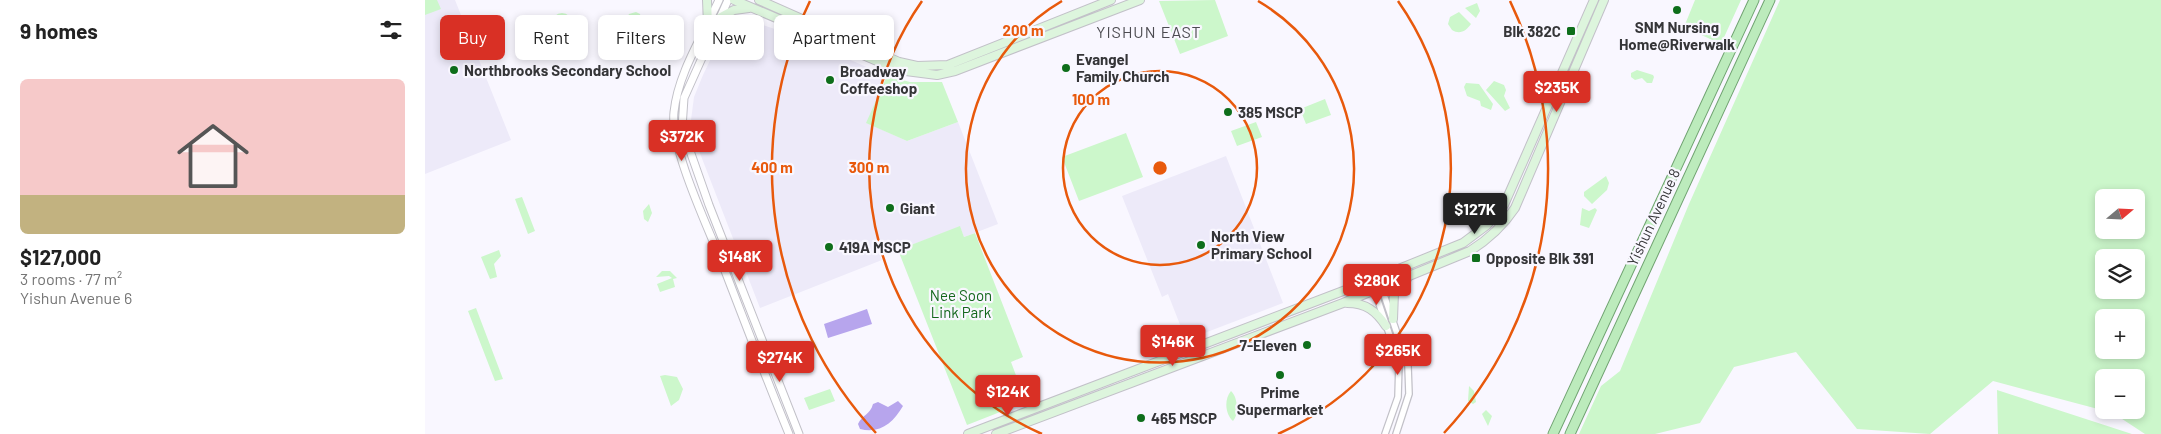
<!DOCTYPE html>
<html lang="en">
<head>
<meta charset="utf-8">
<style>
  body { margin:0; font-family:Barlow,sans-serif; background:#f6f6f6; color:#222; height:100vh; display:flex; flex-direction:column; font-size:19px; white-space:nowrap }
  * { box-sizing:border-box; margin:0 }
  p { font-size:16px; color:#767676 }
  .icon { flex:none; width:28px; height:28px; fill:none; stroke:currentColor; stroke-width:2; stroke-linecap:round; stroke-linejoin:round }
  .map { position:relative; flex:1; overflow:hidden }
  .details { display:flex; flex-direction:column; background:#fff; width:425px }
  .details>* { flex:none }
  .hud { position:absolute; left:15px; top:15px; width:475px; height:45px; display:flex; gap:10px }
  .needle { width:32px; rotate:71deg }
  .tools { position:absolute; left:1670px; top:189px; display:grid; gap:10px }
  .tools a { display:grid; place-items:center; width:50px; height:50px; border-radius:8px; background:#fff; box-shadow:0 2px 8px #0003; font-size:25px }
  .price { position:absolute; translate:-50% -42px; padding:0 11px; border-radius:5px; background:#d93025; color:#fff; font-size:16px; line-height:32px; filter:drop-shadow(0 1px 2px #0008) }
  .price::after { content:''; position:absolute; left:50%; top:30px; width:15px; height:11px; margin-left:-8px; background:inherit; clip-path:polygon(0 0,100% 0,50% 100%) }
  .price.active { background:#222; color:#fff }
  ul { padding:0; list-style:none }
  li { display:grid; align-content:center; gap:10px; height:265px; padding:0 20px }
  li+li { border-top:1px solid #e0e0e0 }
  li span { display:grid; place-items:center; height:155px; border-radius:8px; color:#555 }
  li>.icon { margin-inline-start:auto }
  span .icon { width:90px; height:90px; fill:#fffc; stroke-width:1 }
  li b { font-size:21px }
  h2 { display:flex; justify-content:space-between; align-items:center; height:60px; padding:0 20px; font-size:21px }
  .pill { padding:0 18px; border-radius:8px; background:#fff; box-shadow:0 2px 8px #0003; font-size:18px; line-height:45px }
  .pill.active { background:#d93025; color:#fff }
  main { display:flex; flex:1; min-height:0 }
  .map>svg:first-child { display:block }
  .built { fill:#edeaf9 }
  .green { fill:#ccf7cb; fill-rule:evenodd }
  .water { fill:#b7a5ed }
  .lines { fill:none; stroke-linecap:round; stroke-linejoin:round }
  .minor-casing { stroke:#c2c1c8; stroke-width:8 }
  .tertiary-casing { stroke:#c2c1c8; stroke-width:9 }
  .secondary-casing { stroke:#c2c1c8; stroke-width:10 }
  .primary-casing { stroke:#70a371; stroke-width:11 }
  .minor { stroke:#fff; stroke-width:5.5 }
  .tertiary { stroke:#fff; stroke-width:7 }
  .secondary { stroke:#ddf5dd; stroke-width:8 }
  .primary { stroke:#bcebbc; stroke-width:9 }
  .ring { fill:none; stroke:#e8590c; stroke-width:2.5 }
  .poi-dot { fill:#0e6e1b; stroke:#f9f7ff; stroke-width:2 }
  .labels { text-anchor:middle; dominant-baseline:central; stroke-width:4.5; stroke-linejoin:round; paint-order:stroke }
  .poi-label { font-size:15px; font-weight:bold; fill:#353538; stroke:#f9f7ff; text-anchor:start }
  .street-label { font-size:15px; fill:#353538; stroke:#f9f7ff }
  .park-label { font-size:15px; fill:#13671c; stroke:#f9f7ff }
  .neighbourhood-label { font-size:16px; letter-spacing:1px; fill:#4c4b51; stroke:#f9f7ff }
  .centre { fill:#e8590c; stroke:#f9f7ff; stroke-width:2.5 }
  .ring-label { font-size:15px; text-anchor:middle; font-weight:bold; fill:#e8590c; stroke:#f9f7ff; stroke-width:4.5; stroke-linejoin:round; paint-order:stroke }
</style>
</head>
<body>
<main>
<section class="details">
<h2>9 homes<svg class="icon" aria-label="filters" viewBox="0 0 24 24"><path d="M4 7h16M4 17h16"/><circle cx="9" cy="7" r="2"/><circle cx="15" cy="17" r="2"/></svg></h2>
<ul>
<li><span style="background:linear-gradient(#f6c9c9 75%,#c2b280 0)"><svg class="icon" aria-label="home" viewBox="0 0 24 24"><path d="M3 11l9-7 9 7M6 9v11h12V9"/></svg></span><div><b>$127,000</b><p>3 rooms · 77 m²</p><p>Yishun Avenue 6</p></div></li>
</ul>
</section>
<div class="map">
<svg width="1736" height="434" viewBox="0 0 1736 434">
  <rect width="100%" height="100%" fill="#f9f7ff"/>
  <path class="built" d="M 0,0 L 30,0 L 86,140 L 0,174 Z
    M 314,17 L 371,36 L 462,76 L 442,123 L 482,141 L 533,122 L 573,224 L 539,237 L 535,227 L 473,250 L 470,243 L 453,250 L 457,260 L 335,308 L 271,143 L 266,120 L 269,97 L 278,75 L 302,25 L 307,19 Z
    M 801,156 L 858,303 L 761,340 L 743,294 L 737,297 L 697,196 Z"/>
  <path class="green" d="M 0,0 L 12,0 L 16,9 L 0,15 Z
    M 790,0 L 803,36 L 755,54 L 734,1 Z
    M 1270,0 L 1316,0 L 1296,44 L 1259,27 Z
    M 1355,0 L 1736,0 L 1736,434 L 1720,434 L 1688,413 L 1568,381 L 1505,434 L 1432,429 L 1371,352 L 1309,367 L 1275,423 L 1230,434 L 1154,434 L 1176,386 L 1195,371 L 1264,204 ZM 1679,198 L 1711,198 L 1711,230 L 1679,230 ZM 1679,258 L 1711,258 L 1711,290 L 1679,290 ZM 1679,318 L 1711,318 L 1711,350 L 1679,350 ZM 1679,378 L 1711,378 L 1711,410 L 1679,410 Z
    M 1052,3 L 1055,11 L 1051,18 L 1040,8 Z
    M 211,12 L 215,14 L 217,22 L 214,26 L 208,27 L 209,34 L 202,35 L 198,33 L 197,28 L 204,24 L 202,18 L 204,14 Z
    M 1034,12 L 1046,24 C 1041,31 1035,35 1027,30 L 1023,24 L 1025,17 Z
    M127 23a10 10 0 1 1 20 0a10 10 0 1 1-20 0Z
    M135.5 39a5.5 5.5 0 1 1 11 0a5.5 5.5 0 1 1-11 0Z
    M 1212,70 L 1228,75 L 1229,77 L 1227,83 L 1222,83 L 1217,78 L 1210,80 L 1206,77 L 1206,73 Z
    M 462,76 L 485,82 L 517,82 L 533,122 L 482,141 L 441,123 Z
    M 1069,81 L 1079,85 L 1081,90 L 1079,96 L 1085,108 L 1080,111 L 1061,90 Z
    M 1041,83 L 1054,84 L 1068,104 L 1066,110 L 1056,106 L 1055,101 L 1042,96 L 1039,87 Z
    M 900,99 L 906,115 L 881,124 L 875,109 Z
    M 831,122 L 837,137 L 812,146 L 806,131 Z
    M 701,133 L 718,177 L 654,201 L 637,157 Z
    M 1181,176 L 1184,183 L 1182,190 L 1167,204 L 1159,196 L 1159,192 Z
    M 97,197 L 110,231 L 103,234 L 90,199 Z
    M 224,204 L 227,213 L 223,222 L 219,219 L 218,211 Z
    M 1157,208 L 1164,211 L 1170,208 L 1172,210 L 1164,228 L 1155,225 Z
    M 535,226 L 539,237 L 550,233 L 598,357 L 586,362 L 601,402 L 542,425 L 473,250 Z
    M 74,250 L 76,256 L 69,264 L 72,277 L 65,279 L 56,257 Z
    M 237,271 L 245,271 L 252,278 L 248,279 L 250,287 L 235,292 L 232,284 L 247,278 L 244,276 L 231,277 Z
    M 51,308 L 78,379 L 70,381 L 43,311 Z
    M 240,375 L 252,377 L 258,389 L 254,400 L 246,406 L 235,376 Z
    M 1044,386 L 1049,391 L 1051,402 L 1048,404 L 1043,401 Z
    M 405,389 L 410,401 L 384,410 L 379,398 Z
    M 1572,390 L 1707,434 L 1573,434 Z
    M 806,391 C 813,397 814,415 808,421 C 800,414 799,399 806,391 Z
    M 1061,410 L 1067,416 L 1063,426 L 1057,414 Z"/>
  <path class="water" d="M 442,309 L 447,324 L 403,338 L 399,324 Z
    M 473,401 L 478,406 C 468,423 455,434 435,429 L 433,424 C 437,415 445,415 448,404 L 453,402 L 463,407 Z"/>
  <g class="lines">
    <g class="minor-casing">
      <path id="minor" d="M 953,277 L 983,366 L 984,394 L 971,434
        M 946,280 L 974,363 L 973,397 L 960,434"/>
    </g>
    <g class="tertiary-casing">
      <path id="tertiary" d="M 294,0 C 278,35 253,73 249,112 C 245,147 281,223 295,258 C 318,317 340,376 364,434
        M 303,0 L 259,98 L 257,128 L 284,205 L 374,434"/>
    </g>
    <g class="secondary-casing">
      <path id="secondary" d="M 282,0 L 283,25
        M 309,0 L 473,70 L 512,75 L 530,71 L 715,0
        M 334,0 L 474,62 L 492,66 L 523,65 L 686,0
        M 296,17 L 309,10 L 324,8
        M 922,303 C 941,303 951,311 961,326
        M 968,319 L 969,293 L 982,279
        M 543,434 L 939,283 L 1038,243 L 1062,225 L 1079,205 L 1169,0
        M 571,434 L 918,303 L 1045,251 C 1064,239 1078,226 1090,208 L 1179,0"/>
    </g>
    <g class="primary-casing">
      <path id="primary" d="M 1128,434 L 1329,0
        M 1145,434 L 1345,0"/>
    </g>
    <use href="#minor" class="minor"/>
    <use href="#tertiary" class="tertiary"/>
    <use href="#secondary" class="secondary"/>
    <use href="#primary" class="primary"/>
  </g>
  <g class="ring">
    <circle cx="735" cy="168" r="97"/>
    <path d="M833 1A194 194 0 1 1 637 1"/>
    <path d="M617 434A291 291 0 0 1 497 1M973 1A291 291 0 0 1 853 434"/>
    <path d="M451 433A388 388 0 0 1 385 1M1085 1A388 388 0 0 1 1019 433"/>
  </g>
  <g class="poi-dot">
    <circle cx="1252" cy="10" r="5"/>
    <rect x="1141" y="26" width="10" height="10" rx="2.5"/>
    <circle cx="641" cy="68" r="5"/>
    <circle cx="29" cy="70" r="5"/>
    <circle cx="405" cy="80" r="5"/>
    <circle cx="803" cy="112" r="5"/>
    <circle cx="465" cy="208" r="5"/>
    <circle cx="776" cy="245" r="5"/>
    <circle cx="404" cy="247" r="5"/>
    <rect x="1046" y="253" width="10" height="10" rx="2.5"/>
    <circle cx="882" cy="345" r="5"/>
    <circle cx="855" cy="375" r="5"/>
    <circle cx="716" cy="418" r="5"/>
  </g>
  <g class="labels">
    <g class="poi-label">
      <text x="1252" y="27" text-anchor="middle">SNM Nursing<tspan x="1252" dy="17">Home@Riverwalk</tspan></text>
      <text x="1136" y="31" text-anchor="end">Blk 382C</text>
      <text x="651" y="59">Evangel<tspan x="651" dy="17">Family Church</tspan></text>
      <text x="39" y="70">Northbrooks Secondary School</text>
      <text x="415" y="71">Broadway<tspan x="415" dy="17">Coffeeshop</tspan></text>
      <text x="813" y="112">385 MSCP</text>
      <text x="475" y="208">Giant</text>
      <text x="786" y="236">North View<tspan x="786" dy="17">Primary School</tspan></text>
      <text x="414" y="247">419A MSCP</text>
      <text x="1061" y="258">Opposite Blk 391</text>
      <text x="872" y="345" text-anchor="end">7-Eleven</text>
      <text x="855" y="392" text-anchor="middle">Prime<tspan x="855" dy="17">Supermarket</tspan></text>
      <text x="726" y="418">465 MSCP</text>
    </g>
    <g class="street-label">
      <text transform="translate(1228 217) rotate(-65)">Yishun Avenue 8</text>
    </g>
    <g class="park-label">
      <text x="536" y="295">Nee Soon<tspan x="536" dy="17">Link Park</tspan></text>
    </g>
    <g class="neighbourhood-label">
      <text x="724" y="31">YISHUN EAST</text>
    </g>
  </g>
  <circle cx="735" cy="168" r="8" class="centre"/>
  <g class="ring-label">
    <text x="598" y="36">200 m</text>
    <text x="666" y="105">100 m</text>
    <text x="347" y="173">400 m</text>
    <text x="444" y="173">300 m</text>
  </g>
</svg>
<div class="tools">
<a><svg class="needle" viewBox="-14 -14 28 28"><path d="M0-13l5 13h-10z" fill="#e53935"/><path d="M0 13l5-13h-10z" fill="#767676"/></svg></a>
<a><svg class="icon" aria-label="layers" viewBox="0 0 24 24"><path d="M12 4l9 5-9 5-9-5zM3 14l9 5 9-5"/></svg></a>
<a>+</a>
<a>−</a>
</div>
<b class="price" style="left:1132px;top:113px">$235K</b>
<b class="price" style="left:257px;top:162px">$372K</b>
<b class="price active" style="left:1050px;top:235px">$127K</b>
<b class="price" style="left:315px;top:282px">$148K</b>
<b class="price" style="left:952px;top:306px">$280K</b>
<b class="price" style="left:748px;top:367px">$146K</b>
<b class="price" style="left:973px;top:376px">$265K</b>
<b class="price" style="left:355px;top:383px">$274K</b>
<b class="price" style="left:583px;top:417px">$124K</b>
<div class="hud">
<a class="pill active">Buy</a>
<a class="pill">Rent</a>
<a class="pill">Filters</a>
<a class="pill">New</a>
<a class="pill">Apartment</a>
</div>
</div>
</main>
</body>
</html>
